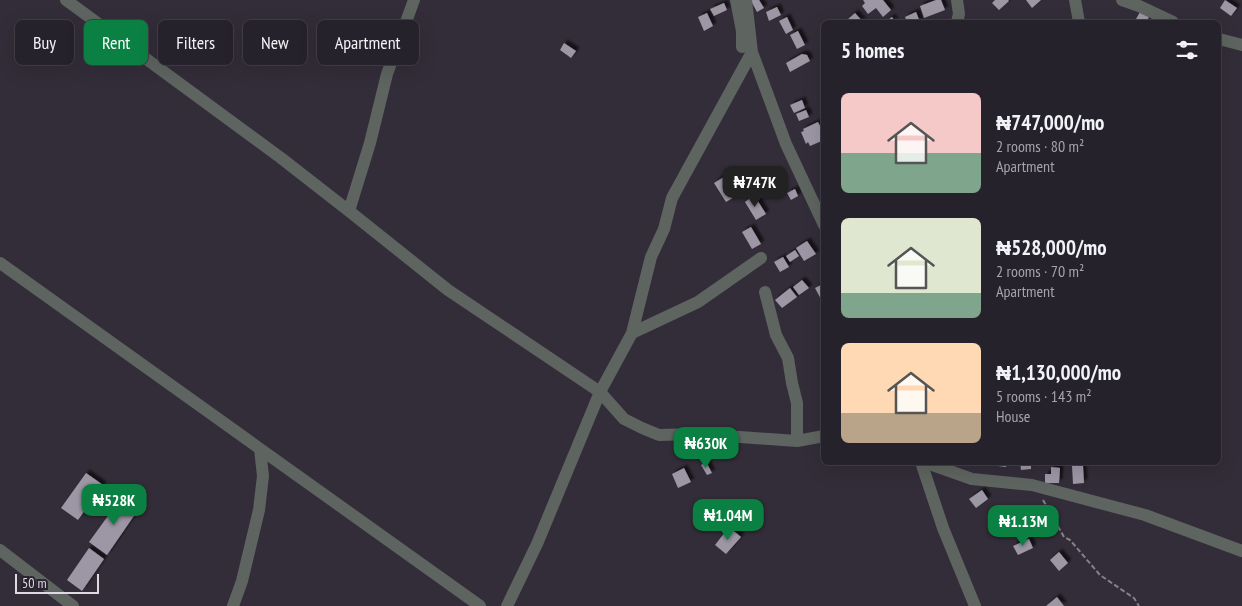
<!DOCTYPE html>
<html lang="en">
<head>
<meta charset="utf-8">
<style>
  body { margin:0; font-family:"PT Sans Narrow",sans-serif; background:#322f37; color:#f1f3f6; height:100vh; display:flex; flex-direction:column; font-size:19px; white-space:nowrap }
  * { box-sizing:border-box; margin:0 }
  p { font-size:16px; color:#a4a4a9 }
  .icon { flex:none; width:28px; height:28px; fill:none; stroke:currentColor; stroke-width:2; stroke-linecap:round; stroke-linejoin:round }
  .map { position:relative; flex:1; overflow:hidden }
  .panel { position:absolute; left:821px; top:20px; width:400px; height:445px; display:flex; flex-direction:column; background:#26222b; border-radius:8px; box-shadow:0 5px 20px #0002,0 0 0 1px #423f47 }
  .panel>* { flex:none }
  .banner { position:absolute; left:15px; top:20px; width:475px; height:45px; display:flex; gap:10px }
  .scale { position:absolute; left:15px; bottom:12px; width:84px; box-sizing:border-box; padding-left:5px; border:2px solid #dedae2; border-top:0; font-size:14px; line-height:18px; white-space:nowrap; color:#dedae2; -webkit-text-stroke:4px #29232f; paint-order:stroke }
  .price { position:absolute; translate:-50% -42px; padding:0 11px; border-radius:10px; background:#0b8043; color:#fff; font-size:16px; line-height:32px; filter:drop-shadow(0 1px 2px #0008) }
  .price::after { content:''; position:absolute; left:50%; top:30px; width:15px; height:11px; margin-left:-8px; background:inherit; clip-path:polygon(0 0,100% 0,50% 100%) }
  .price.active { background:#222; color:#fff }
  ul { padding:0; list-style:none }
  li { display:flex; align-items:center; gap:15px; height:125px; padding:0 20px }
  li span { display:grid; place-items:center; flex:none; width:140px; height:100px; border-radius:8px; color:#555 }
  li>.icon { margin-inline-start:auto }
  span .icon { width:60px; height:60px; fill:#fffc; stroke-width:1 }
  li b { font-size:21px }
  h2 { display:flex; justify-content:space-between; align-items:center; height:60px; padding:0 20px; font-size:21px }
  .chip { padding:0 18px; border-radius:8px; background:#26222b; box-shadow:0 5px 20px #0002,0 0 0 1px #423f47; font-size:18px; line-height:45px }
  .chip.active { background:#0b8043; color:#fff }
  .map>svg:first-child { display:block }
  .building { fill:#9d96a5; filter:url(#shadow) }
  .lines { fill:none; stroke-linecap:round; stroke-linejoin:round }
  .path { stroke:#85808a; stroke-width:2; stroke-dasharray:5 2.5; stroke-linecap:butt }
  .street { stroke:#5e645f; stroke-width:12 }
</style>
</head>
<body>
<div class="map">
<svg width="1242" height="606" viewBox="0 0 1242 606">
  <defs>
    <filter id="shadow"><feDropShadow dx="3.5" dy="-3.5" stdDeviation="1" flood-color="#0009"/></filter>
  </defs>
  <rect width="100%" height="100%" fill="#332d39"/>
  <path class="building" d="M 752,0 L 759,0 L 764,8 L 757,12 L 751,1 Z
    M 863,0 L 883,0 L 891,10 L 883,17 L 876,8 L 868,14 L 862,6 L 865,3 Z
    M 936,0 L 941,0 L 945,10 L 924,18 L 920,6 Z
    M 995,0 L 1008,0 L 1009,1 L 999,10 L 992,3 Z
    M 1026,0 L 1041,0 L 1032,8 Z
    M 1225,0 L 1237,8 L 1231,16 L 1220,8 Z
    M 724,3 L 727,10 L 714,16 L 710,9 Z
    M 777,7 L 781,15 L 769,21 L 766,12 Z
    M 916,12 L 920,22 L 907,22 L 905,17 Z
    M 1140,12 L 1149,17 L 1146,22 L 1142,22 L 1136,19 Z
    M 707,13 L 713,26 L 704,31 L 698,17 Z
    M 855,13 L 863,22 L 849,22 L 847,20 Z
    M 787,17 L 793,30 L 786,34 L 779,21 Z
    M 892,17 L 895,22 L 885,22 Z
    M 798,31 L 805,45 L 797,49 L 790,35 Z
    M 564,43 L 576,51 L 571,58 L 560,50 Z
    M 802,54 L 807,55 L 810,61 L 790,72 L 786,63 Z
    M 802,100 L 805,108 L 794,113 L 790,105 Z
    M 806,110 L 809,117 L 799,121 L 796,114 Z
    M 818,122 L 824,134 L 824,140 L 810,146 L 808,142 L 806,144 L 801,132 L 804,131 L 803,129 Z
    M 724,177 L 736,196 L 726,202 L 714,183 Z
    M 795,189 L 798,196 L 791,200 L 787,193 Z
    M 754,195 L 766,214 L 756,220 L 745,202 Z
    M 751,227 L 761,244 L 752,249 L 742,232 Z
    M 807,241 L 816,254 L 804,261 L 796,248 Z
    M 795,250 L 799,256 L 790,262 L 786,256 Z
    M 783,257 L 789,267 L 780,272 L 774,262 Z
    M 802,280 L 809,288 L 799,295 L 793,287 Z
    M 823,284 L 824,285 L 824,305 L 815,288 Z
    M 790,288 L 797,297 L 782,308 L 775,300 Z
    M 706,462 L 712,473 L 707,475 L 701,465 Z
    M 998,462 L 1006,462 L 1006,467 L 998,466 Z
    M 1020,462 L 1031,462 L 1031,469 L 1021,470 Z
    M 1072,466 L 1083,466 L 1084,483 L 1073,484 Z
    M 1051,467 L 1060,468 L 1059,483 L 1045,483 L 1045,474 L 1051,474 Z
    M 684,468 L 691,482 L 678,488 L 672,474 Z
    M 86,473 L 103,485 L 78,520 L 61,508 Z
    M 982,490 L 988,499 L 976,508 L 969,499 Z
    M 121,498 L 138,510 L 107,555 L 89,542 Z
    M 1017,516 L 1023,526 L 1005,537 L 999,528 Z
    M 729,527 L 741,537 L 726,554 L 715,545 Z
    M 1029,539 L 1033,548 L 1018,555 L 1013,546 Z
    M 89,548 L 104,559 L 82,591 L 67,580 Z
    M 1059,552 L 1068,563 L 1059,571 L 1050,560 Z
    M 1057,597 L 1064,606 L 1046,606 Z"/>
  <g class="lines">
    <path class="path" d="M 1043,500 L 1064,537 L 1070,540 L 1100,575 L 1134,598 L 1139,606"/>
    <path class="street" d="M 66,0 L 281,158 L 349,211 L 448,290 L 600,392 L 624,419 L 642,428 L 659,435 L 699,434 L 797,441 L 824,436
      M 736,0 L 742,31 L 742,47
      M 746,0 L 752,52 L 786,144 L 824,225
      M 957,0 L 959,14 L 957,22
      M 1075,0 L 1079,22
      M 1122,0 L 1139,6 L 1173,22
      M 1219,39 L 1242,45
      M 349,211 L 370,143 L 387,74 L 414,0
      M 0,263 L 480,606
      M 765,292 L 776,335 L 788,358 L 792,383 L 797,403 L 797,441
      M 632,333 L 698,302 L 761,258
      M 921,462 L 943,528 L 975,606
      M 924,462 L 972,479 L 1032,485 L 1145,515 L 1242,551
      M 0,550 L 73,606
      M 233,606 L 242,581 L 259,510 L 263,476 L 260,449
      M 507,606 L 537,544 L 600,392 L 632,333 L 651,257 L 664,229 L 672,198 L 752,52"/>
  </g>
</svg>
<div class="scale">50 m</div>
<b class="price active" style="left:755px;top:208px">₦747K</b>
<b class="price" style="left:706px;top:469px">₦630K</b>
<b class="price" style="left:114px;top:526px">₦528K</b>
<b class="price" style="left:728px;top:541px">₦1.04M</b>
<b class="price" style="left:1023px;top:547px">₦1.13M</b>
<div class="banner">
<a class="chip">Buy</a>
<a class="chip active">Rent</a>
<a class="chip">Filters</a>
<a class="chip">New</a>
<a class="chip">Apartment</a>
</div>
<section class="panel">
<h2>5 homes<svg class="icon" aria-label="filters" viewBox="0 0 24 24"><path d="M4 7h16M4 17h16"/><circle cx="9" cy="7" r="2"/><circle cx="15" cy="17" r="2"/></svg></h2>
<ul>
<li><span style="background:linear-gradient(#f6c9c9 60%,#7fa58c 0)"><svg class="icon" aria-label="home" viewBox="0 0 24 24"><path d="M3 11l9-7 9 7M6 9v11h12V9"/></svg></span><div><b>₦747,000/mo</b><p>2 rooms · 80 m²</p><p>Apartment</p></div></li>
<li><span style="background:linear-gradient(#dfe7d0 75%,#7fa58c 0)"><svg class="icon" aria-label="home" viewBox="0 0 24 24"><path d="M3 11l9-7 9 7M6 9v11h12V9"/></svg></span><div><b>₦528,000/mo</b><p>2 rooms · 70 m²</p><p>Apartment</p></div></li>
<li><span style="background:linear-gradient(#ffd9b3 70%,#b9a48a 0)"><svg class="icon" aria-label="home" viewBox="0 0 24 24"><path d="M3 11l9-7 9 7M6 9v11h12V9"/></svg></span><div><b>₦1,130,000/mo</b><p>5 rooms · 143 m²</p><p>House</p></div></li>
</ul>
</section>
</div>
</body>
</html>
